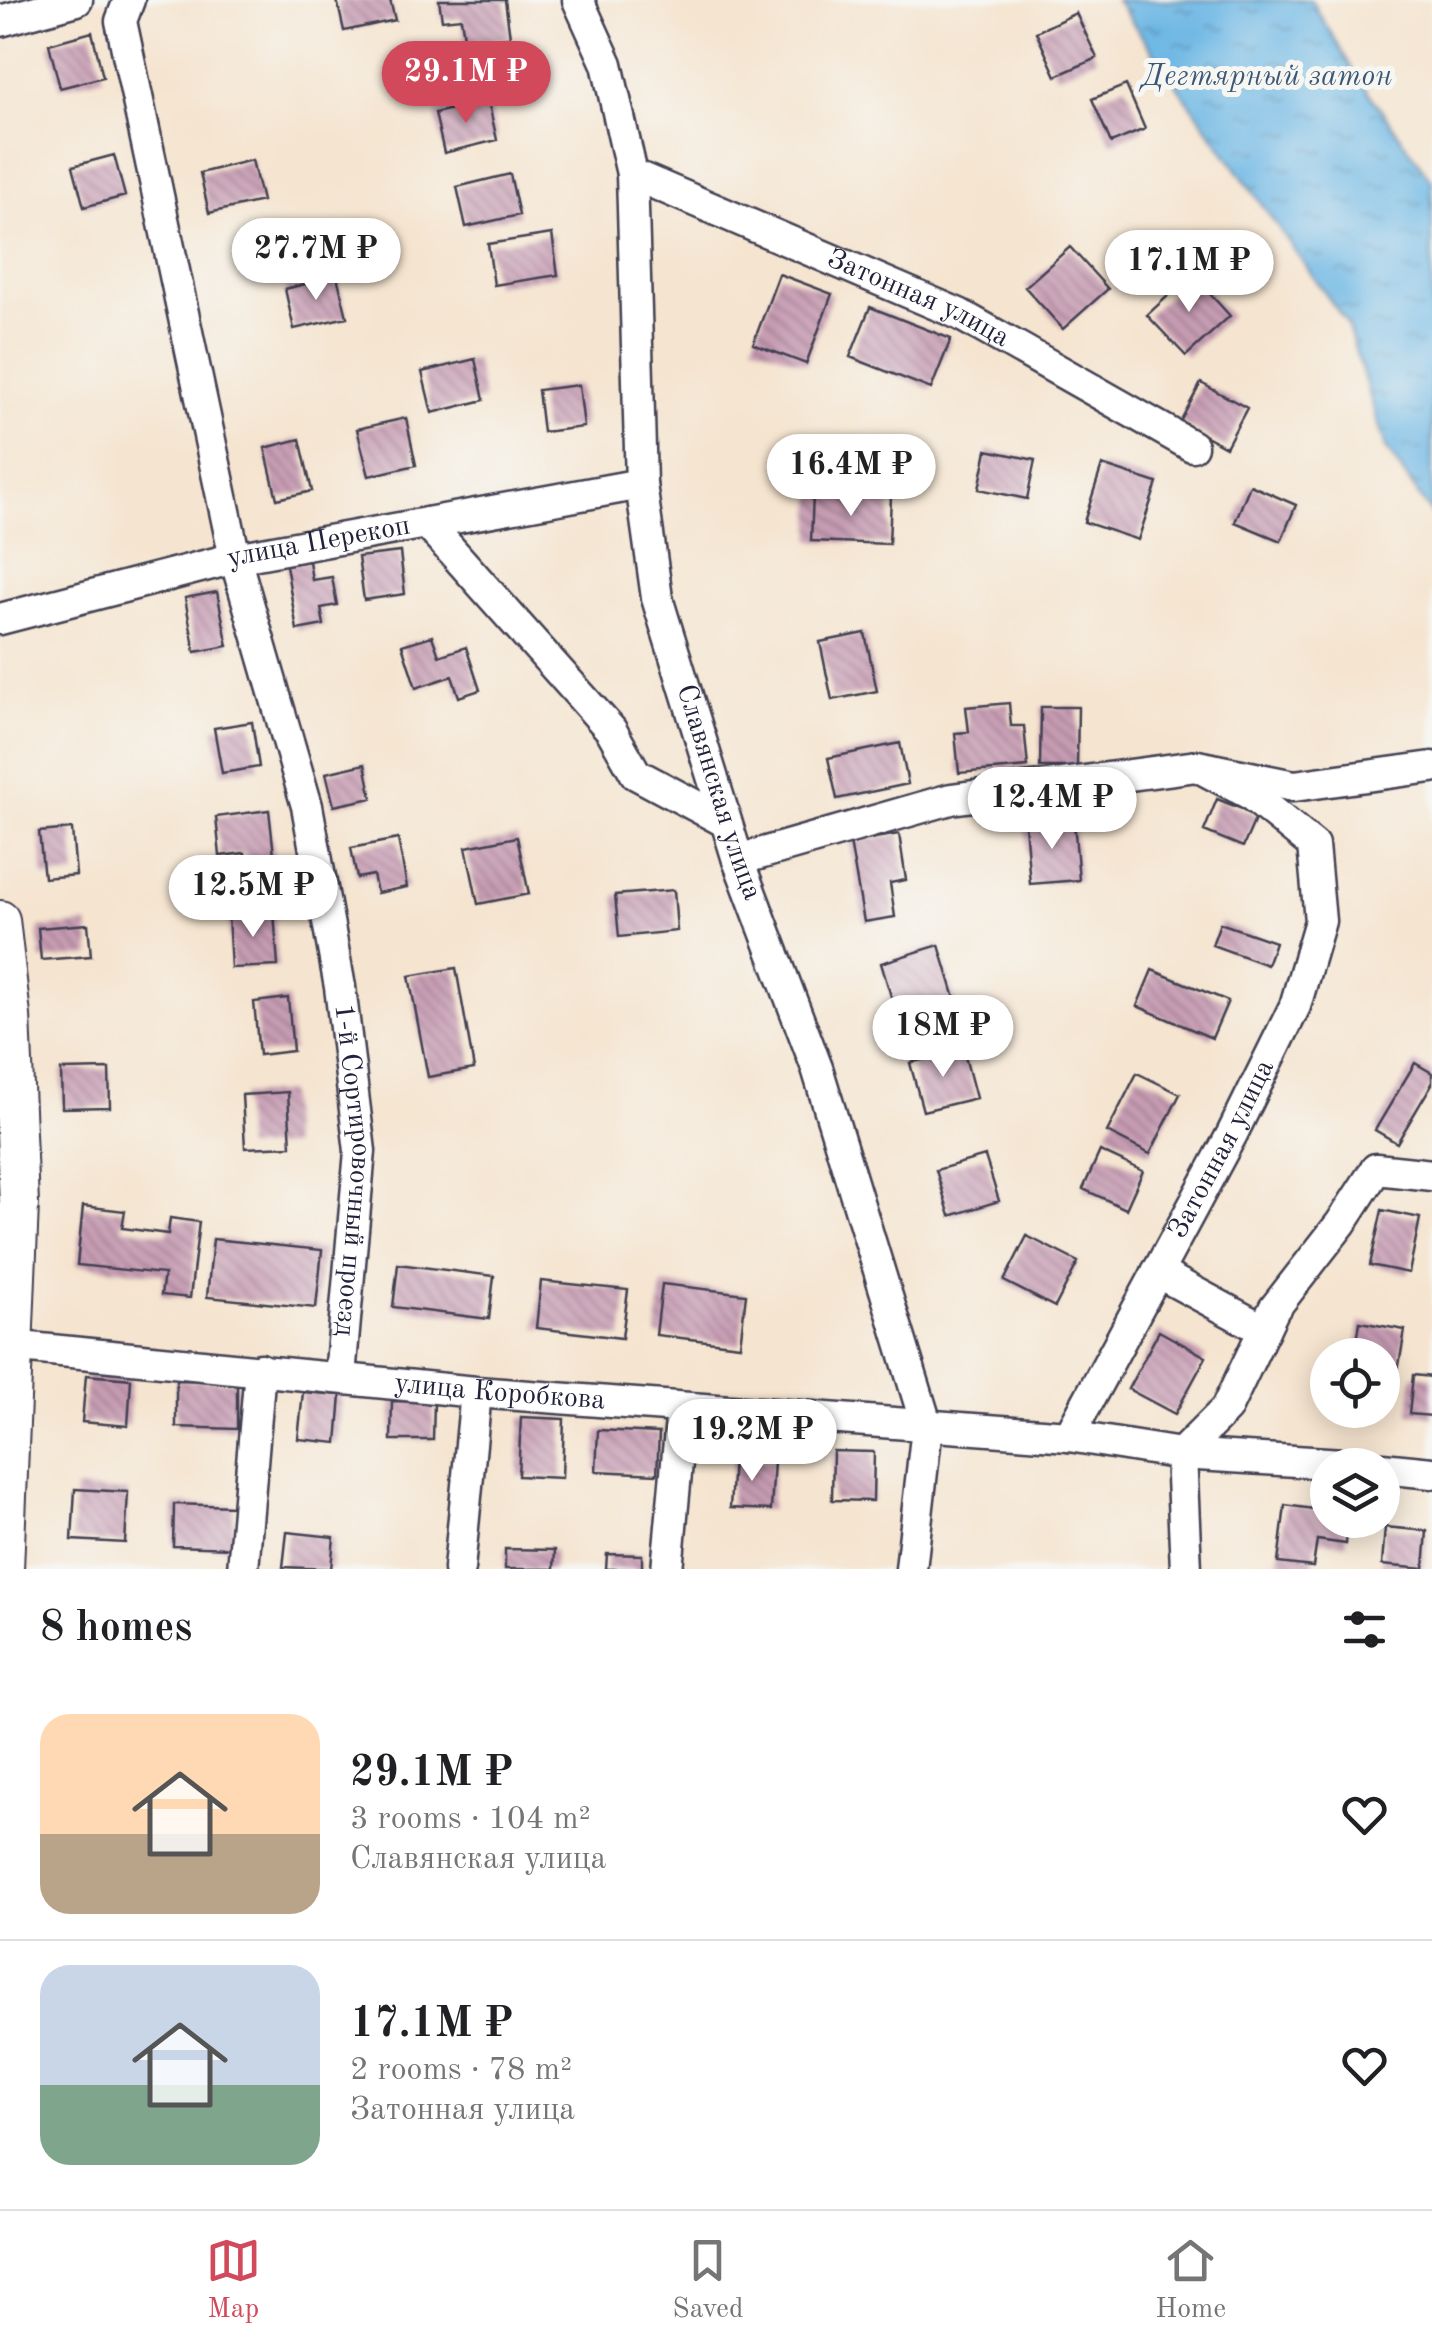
<!DOCTYPE html>
<html lang="en">
<head>
<meta charset="utf-8">
<style>
  body { margin:0; font-family:"Old Standard TT",serif; background:#f2f2f2; color:#202124; height:100vh; display:flex; flex-direction:column; font-size:38px; white-space:nowrap }
  * { box-sizing:border-box; margin:0 }
  p { font-size:32px; color:#757577 }
  .icon { flex:none; width:55px; height:55px; fill:none; stroke:currentColor; stroke-width:2; stroke-linecap:round; stroke-linejoin:round }
  .map { position:relative; height:1569px; overflow:hidden }
  .sheet { display:flex; flex-direction:column; background:#fff; flex:1 }
  .sheet>* { flex:none }
  .buttons { position:absolute; left:1310px; top:1338px; display:grid; gap:20px }
  .buttons a { display:grid; place-items:center; width:90px; height:90px; border-radius:50%; background:#fff; box-shadow:0 5px 25px #0003; font-size:50px }
  .price { position:absolute; translate:-50% -85px; padding:0 22px; border-radius:35px; background:#fff; color:#222; font-size:32px; line-height:65px; filter:drop-shadow(0 2px 5px #0008) }
  .price::after { content:''; position:absolute; left:50%; top:60px; width:30px; height:22px; margin-left:-15px; background:inherit; clip-path:polygon(0 0,100% 0,50% 100%) }
  .price.selected { background:#d1495b; color:#fff }
  ul { padding:0; list-style:none }
  li { display:flex; align-items:center; gap:30px; height:250px; padding:0 40px }
  li+li { border-top:2px solid #e0e0e0 }
  li span { display:grid; place-items:center; flex:none; width:280px; height:200px; border-radius:30px; color:#555 }
  li>.icon { margin-inline-start:auto }
  span .icon { width:120px; height:120px; fill:#fffc; stroke-width:1 }
  li b { font-size:42px }
  h2 { display:flex; justify-content:space-between; align-items:center; height:120px; padding:0 40px; font-size:42px }
  .tab-bar { display:flex; justify-content:space-around; align-items:center; height:140px; border-top:2px solid #e0e0e0; background:#fff; font-size:28px; color:#757577 }
  .tab-bar a { display:grid; justify-items:center; gap:5px }
  .tab-bar .selected { color:#d1495b }
  .map>svg:first-child { display:block }
  .water { fill:url(#water-ripples); stroke:#466c90; stroke-width:2.5 }
  .building { fill:url(#building-back-hatch) }
  .lines { fill:none; stroke-linecap:round; stroke-linejoin:round }
  .minor-casing { stroke:#423f51; stroke-width:35 }
  .major-casing { stroke:#423f51; stroke-width:42 }
  .minor { stroke:#fff; stroke-width:30 }
  .major { stroke:#fff; stroke-width:38 }
  .labels { text-anchor:middle; dominant-baseline:central; stroke-width:10; stroke-linejoin:round; paint-order:stroke }
  .street-label { font-size:28px; fill:#22223b; stroke:#f6f6f2 }
  .water-label { font-size:30px; font-style:italic; fill:#3c5676; stroke:#f6f6f2 }
</style>
</head>
<body>
<div class="map">
<svg width="1432" height="1569" viewBox="0 0 1432 1569">
  <defs>
    <pattern id="water-ripples" width="26" height="14" patternUnits="userSpaceOnUse" patternTransform="scale(2.5)"><rect width="26" height="14" fill="#6bb6e4"/><path d="M2 4q2-2 4 0t4 0M15 11q2-2 4 0t4 0" fill="none" stroke="#5894ba"/></pattern>
    <pattern id="building-back-hatch" width="6" height="6" patternUnits="userSpaceOnUse" patternTransform="scale(2.5)"><rect width="6" height="6" fill="#c79cb3"/><path d="M-1 5l2 2M0 0l6 6M5-1l2 2" fill="none" stroke="#a17f93"/></pattern>
  </defs>
  <rect width="100%" height="100%" fill="#f6f6f2"/>
  <filter id="ink" filterUnits="userSpaceOnUse"><feTurbulence type="fractalNoise" baseFrequency=".01" numOctaves="2"/><feDisplacementMap in="SourceGraphic" scale="20" xChannelSelector="R" yChannelSelector="G"/><feConvolveMatrix kernelMatrix="1 2 1 2 8 2 1 2 1" color-interpolation-filters="sRGB"/></filter>
  <filter id="wash" filterUnits="userSpaceOnUse"><feTurbulence type="fractalNoise" baseFrequency=".0048" numOctaves="4" result="noise"/><feDisplacementMap in="SourceGraphic" scale="40" xChannelSelector="R" yChannelSelector="G"/><feGaussianBlur stdDeviation="2.25" result="paint"/><feColorMatrix in="noise" values="0 0 0 0 0 0 0 0 0 0 0 0 0 0 0 0 0 1.4 0 .05"/><feComposite in="paint" operator="in"/></filter>
  <g filter="url(#wash)">
    <rect width="100%" height="100%" fill="#f5e4cf"/>
    <path class="water" d="M 1116,0 L 1311,0 L 1354,72 L 1432,181 L 1432,515 L 1386,448 L 1347,324 Z"/>
    <g id="blocks">
      <path class="building" d="M 337,0 L 390,0 L 395,20 L 344,31 Z
        M 439,0 L 505,0 L 510,37 L 465,43 L 461,18 L 442,20 Z
        M 1076,13 L 1097,58 L 1056,76 L 1036,32 Z
        M 92,32 L 103,77 L 60,88 L 49,44 Z
        M 1126,85 L 1145,129 L 1111,143 L 1092,99 Z
        M 488,100 L 497,140 L 444,153 L 435,113 Z
        M 114,155 L 125,196 L 84,207 L 73,166 Z
        M 252,160 L 262,201 L 209,213 L 200,173 Z
        M 510,174 L 519,215 L 466,227 L 457,187 Z
        M 552,234 L 558,275 L 494,285 L 488,244 Z
        M 1070,247 L 1108,289 L 1063,329 L 1025,287 Z
        M 779,274 L 832,294 L 806,364 L 753,344 Z
        M 1192,274 L 1230,316 L 1186,356 L 1147,315 Z
        M 337,276 L 347,317 L 294,329 L 285,289 Z
        M 870,307 L 951,339 L 931,389 L 850,357 Z
        M 475,359 L 484,400 L 432,413 L 422,372 Z
        M 1201,383 L 1247,408 L 1226,447 L 1180,422 Z
        M 579,385 L 584,427 L 543,432 L 538,390 Z
        M 406,418 L 416,465 L 369,476 L 357,429 Z
        M 300,439 L 312,491 L 277,499 L 265,448 Z
        M 987,450 L 1035,460 L 1027,499 L 979,489 Z
        M 1102,465 L 1157,483 L 1138,540 L 1084,522 Z
        M 1250,485 L 1296,505 L 1281,541 L 1235,522 Z
        M 813,494 L 891,496 L 889,544 L 811,541 Z
        M 400,552 L 405,594 L 364,600 L 358,557 Z
        M 309,561 L 312,580 L 332,577 L 337,605 L 321,608 L 324,625 L 297,630 L 286,565 Z
        M 217,592 L 228,646 L 195,652 L 185,598 Z
        M 865,633 L 877,691 L 832,700 L 820,642 Z
        M 432,636 L 439,656 L 466,647 L 480,690 L 459,697 L 452,676 L 416,688 L 402,645 Z
        M 1009,703 L 1011,726 L 1024,726 L 1028,767 L 959,773 L 955,733 L 969,732 L 966,707 Z
        M 1041,707 L 1078,707 L 1077,767 L 1040,767 Z
        M 252,722 L 259,767 L 222,773 L 214,728 Z
        M 900,743 L 908,784 L 837,799 L 828,758 Z
        M 365,764 L 372,798 L 334,806 L 326,773 Z
        M 1217,799 L 1257,815 L 1243,847 L 1204,831 Z
        M 269,810 L 276,872 L 248,875 L 245,853 L 220,856 L 216,817 Z
        M 1074,821 L 1079,880 L 1030,884 L 1025,824 Z
        M 72,829 L 76,875 L 44,878 L 39,832 Z
        M 899,834 L 906,880 L 890,883 L 895,917 L 864,922 L 850,842 Z
        M 517,837 L 529,894 L 478,904 L 466,847 Z
        M 398,839 L 407,887 L 377,893 L 373,875 L 357,878 L 351,848 Z
        M 674,890 L 677,931 L 619,937 L 615,895 Z
        M 274,912 L 278,966 L 231,968 L 228,915 Z
        M 1220,923 L 1275,942 L 1267,965 L 1212,945 Z
        M 88,924 L 91,956 L 41,960 L 38,928 Z
        M 939,945 L 957,1005 L 899,1023 L 881,963 Z
        M 456,968 L 474,1069 L 428,1077 L 409,976 Z
        M 1152,970 L 1228,1001 L 1212,1038 L 1137,1006 Z
        M 288,998 L 293,1051 L 259,1055 L 254,1002 Z
        M 963,1049 L 976,1098 L 923,1111 L 910,1063 Z
        M 1415,1063 L 1432,1073 L 1432,1084 L 1397,1143 L 1375,1130 Z
        M 109,1069 L 110,1107 L 62,1108 L 61,1070 Z
        M 1137,1073 L 1180,1094 L 1150,1154 L 1107,1132 Z
        M 288,1092 L 291,1146 L 245,1148 L 242,1095 Z
        M 1100,1151 L 1143,1171 L 1126,1209 L 1083,1189 Z
        M 985,1156 L 999,1201 L 950,1216 L 936,1170 Z
        M 83,1206 L 125,1211 L 122,1228 L 168,1234 L 170,1218 L 199,1222 L 190,1298 L 161,1295 L 164,1274 L 77,1265 Z
        M 1382,1210 L 1420,1218 L 1409,1273 L 1370,1265 Z
        M 1027,1236 L 1078,1262 L 1055,1307 L 1004,1281 Z
        M 213,1239 L 322,1250 L 316,1308 L 207,1297 Z
        M 398,1264 L 494,1276 L 489,1319 L 393,1307 Z
        M 541,1281 L 628,1290 L 622,1338 L 536,1328 Z
        M 662,1284 L 746,1294 L 740,1345 L 656,1335 Z
        M 1360,1322 L 1405,1330 L 1395,1389 L 1382,1387 L 1382,1355 L 1355,1355 Z
        M 1159,1331 L 1206,1357 L 1175,1414 L 1128,1389 Z
        M 86,1375 L 131,1379 L 128,1426 L 82,1422 Z
        M 1413,1375 L 1432,1377 L 1432,1416 L 1409,1414 Z
        M 176,1380 L 237,1381 L 237,1429 L 176,1427 Z
        M 303,1392 L 341,1395 L 337,1443 L 298,1439 Z
        M 392,1401 L 434,1402 L 433,1440 L 391,1440 Z
        M 521,1417 L 564,1419 L 562,1478 L 518,1476 Z
        M 598,1430 L 659,1433 L 657,1474 L 596,1471 Z
        M 833,1451 L 874,1452 L 873,1501 L 832,1500 Z
        M 733,1459 L 774,1461 L 771,1510 L 730,1508 Z
        M 75,1489 L 128,1492 L 125,1543 L 72,1540 Z
        M 174,1504 L 234,1506 L 232,1548 L 173,1546 Z
        M 1285,1505 L 1328,1511 L 1328,1520 L 1348,1520 L 1346,1544 L 1317,1540 L 1313,1567 L 1278,1563 Z
        M 1385,1527 L 1427,1531 L 1424,1569 L 1382,1565 Z
        M 287,1532 L 334,1537 L 331,1569 L 283,1567 Z
        M 505,1549 L 555,1550 L 554,1569 L 505,1569 Z
        M 607,1554 L 642,1555 L 642,1569 L 606,1569 Z"/>
    </g>
  </g>
  <g filter="url(#ink)">
    <use href="#blocks" fill-opacity="0" stroke="#423f51" stroke-width="2.5"/>
    <g class="lines">
      <g class="minor-casing">
        <g id="minor">
          <path id="s1" d="M 129,0 L 121,21 L 235,558 L 307,806 L 340,987 L 360,1151 L 340,1376"/>
          <path id="s2" d="M 578,0 L 607,64 L 632,174 L 641,484 L 657,598 L 738,860 L 817,1068 L 927,1427 L 911,1569"/>
          <path d="M 0,21 L 77,0"/>
          <path id="s3" d="M 632,174 L 959,314 L 1192,446"/>
          <path d="M 427,523 L 611,730 L 636,774 L 726,822"/>
          <path id="s4" d="M 0,619 L 235,558 L 641,484"/>
          <path d="M 738,860 L 951,799 L 1197,766 L 1294,786 L 1432,767"/>
          <path d="M 1157,1272 L 1264,1330"/>
          <path id="s5" d="M 0,1345 L 476,1392 L 1069,1436 L 1181,1454 L 1360,1465"/>
          <path id="s6" d="M 1069,1436 L 1232,1134 L 1295,1006 L 1320,921 L 1313,845 L 1250,794 L 1197,766"/>
          <path d="M 1382,1468 L 1432,1473"/>
          <path d="M 243,1569 L 260,1369"/>
          <path d="M 459,1569 L 476,1392"/>
          <path d="M 667,1569 L 682,1409"/>
          <path d="M 1186,1569 L 1181,1454 L 1226,1409 L 1274,1309 L 1341,1223 L 1376,1169 L 1432,1175"/>
        </g>
      </g>
      <g class="major-casing">
        <path id="major" d="M 0,920 L 11,1016 L 19,1204 L 4,1569"/>
      </g>
      <use href="#minor" class="minor"/>
      <use href="#major" class="major"/>
    </g>
  </g>
  <g class="labels">
    <g class="street-label">
      <text stroke="none"><textPath href="#s3" startOffset="312">Затонная улица</textPath></text>
      <text stroke="none"><textPath href="#s4" startOffset="328">улица Перекоп</textPath></text>
      <text stroke="none"><textPath href="#s2" startOffset="812">Славянская улица</textPath></text>
      <text stroke="none"><textPath href="#s6" startOffset="325">Затонная улица</textPath></text>
      <text stroke="none"><textPath href="#s1" startOffset="1198">1-й Сортировочный проезд</textPath></text>
      <text stroke="none"><textPath href="#s5" startOffset="502">улица Коробкова</textPath></text>
    </g>
    <g class="water-label">
      <text x="1267" y="77">Дегтярный затон</text>
    </g>
  </g>
</svg>
<div class="buttons">
<a><svg class="icon" aria-label="locate" viewBox="0 0 24 24"><circle cx="12" cy="12" r="6"/><path d="M12 2v4M12 18v4M2 12h4M18 12h4"/></svg></a>
<a><svg class="icon" aria-label="layers" viewBox="0 0 24 24"><path d="M12 4l9 5-9 5-9-5zM3 14l9 5 9-5"/></svg></a>
</div>
<b class="price selected" style="left:466px;top:126px">29.1M ₽</b>
<b class="price" style="left:316px;top:303px">27.7M ₽</b>
<b class="price" style="left:1189px;top:315px">17.1M ₽</b>
<b class="price" style="left:851px;top:519px">16.4M ₽</b>
<b class="price" style="left:1052px;top:852px">12.4M ₽</b>
<b class="price" style="left:253px;top:940px">12.5M ₽</b>
<b class="price" style="left:943px;top:1080px">18M ₽</b>
<b class="price" style="left:752px;top:1484px">19.2M ₽</b>
</div>
<section class="sheet">
<h2>8 homes<svg class="icon" aria-label="filters" viewBox="0 0 24 24"><path d="M4 7h16M4 17h16"/><circle cx="9" cy="7" r="2"/><circle cx="15" cy="17" r="2"/></svg></h2>
<ul>
<li><span style="background:linear-gradient(#ffd9b3 60%,#b9a48a 0)"><svg class="icon" aria-label="home" viewBox="0 0 24 24"><path d="M3 11l9-7 9 7M6 9v11h12V9"/></svg></span><div><b>29.1M ₽</b><p>3 rooms · 104 m²</p><p>Славянская улица</p></div><svg class="icon" aria-label="heart" viewBox="0 0 24 24"><path d="M12 20l-8-8c-3-5 5-10 8-4 3-6 11-1 8 4z"/></svg></li>
<li><span style="background:linear-gradient(#c9d6e8 60%,#7fa58c 0)"><svg class="icon" aria-label="home" viewBox="0 0 24 24"><path d="M3 11l9-7 9 7M6 9v11h12V9"/></svg></span><div><b>17.1M ₽</b><p>2 rooms · 78 m²</p><p>Затонная улица</p></div><svg class="icon" aria-label="heart" viewBox="0 0 24 24"><path d="M12 20l-8-8c-3-5 5-10 8-4 3-6 11-1 8 4z"/></svg></li>
</ul>
</section>
<nav class="tab-bar">
<a class="selected"><svg class="icon" aria-label="map" viewBox="0 0 24 24"><path d="M3 6l6-2 6 2 6-2v14l-6 2-6-2-6 2zM9 4v14M15 6v14"/></svg>Map</a>
<a><svg class="icon" aria-label="saved" viewBox="0 0 24 24"><path d="M7 4h10v16l-5-4-5 4z"/></svg>Saved</a>
<a><svg class="icon" aria-label="home" viewBox="0 0 24 24"><path d="M3 11l9-7 9 7M6 9v11h12V9"/></svg>Home</a>
</nav>
</body>
</html>
